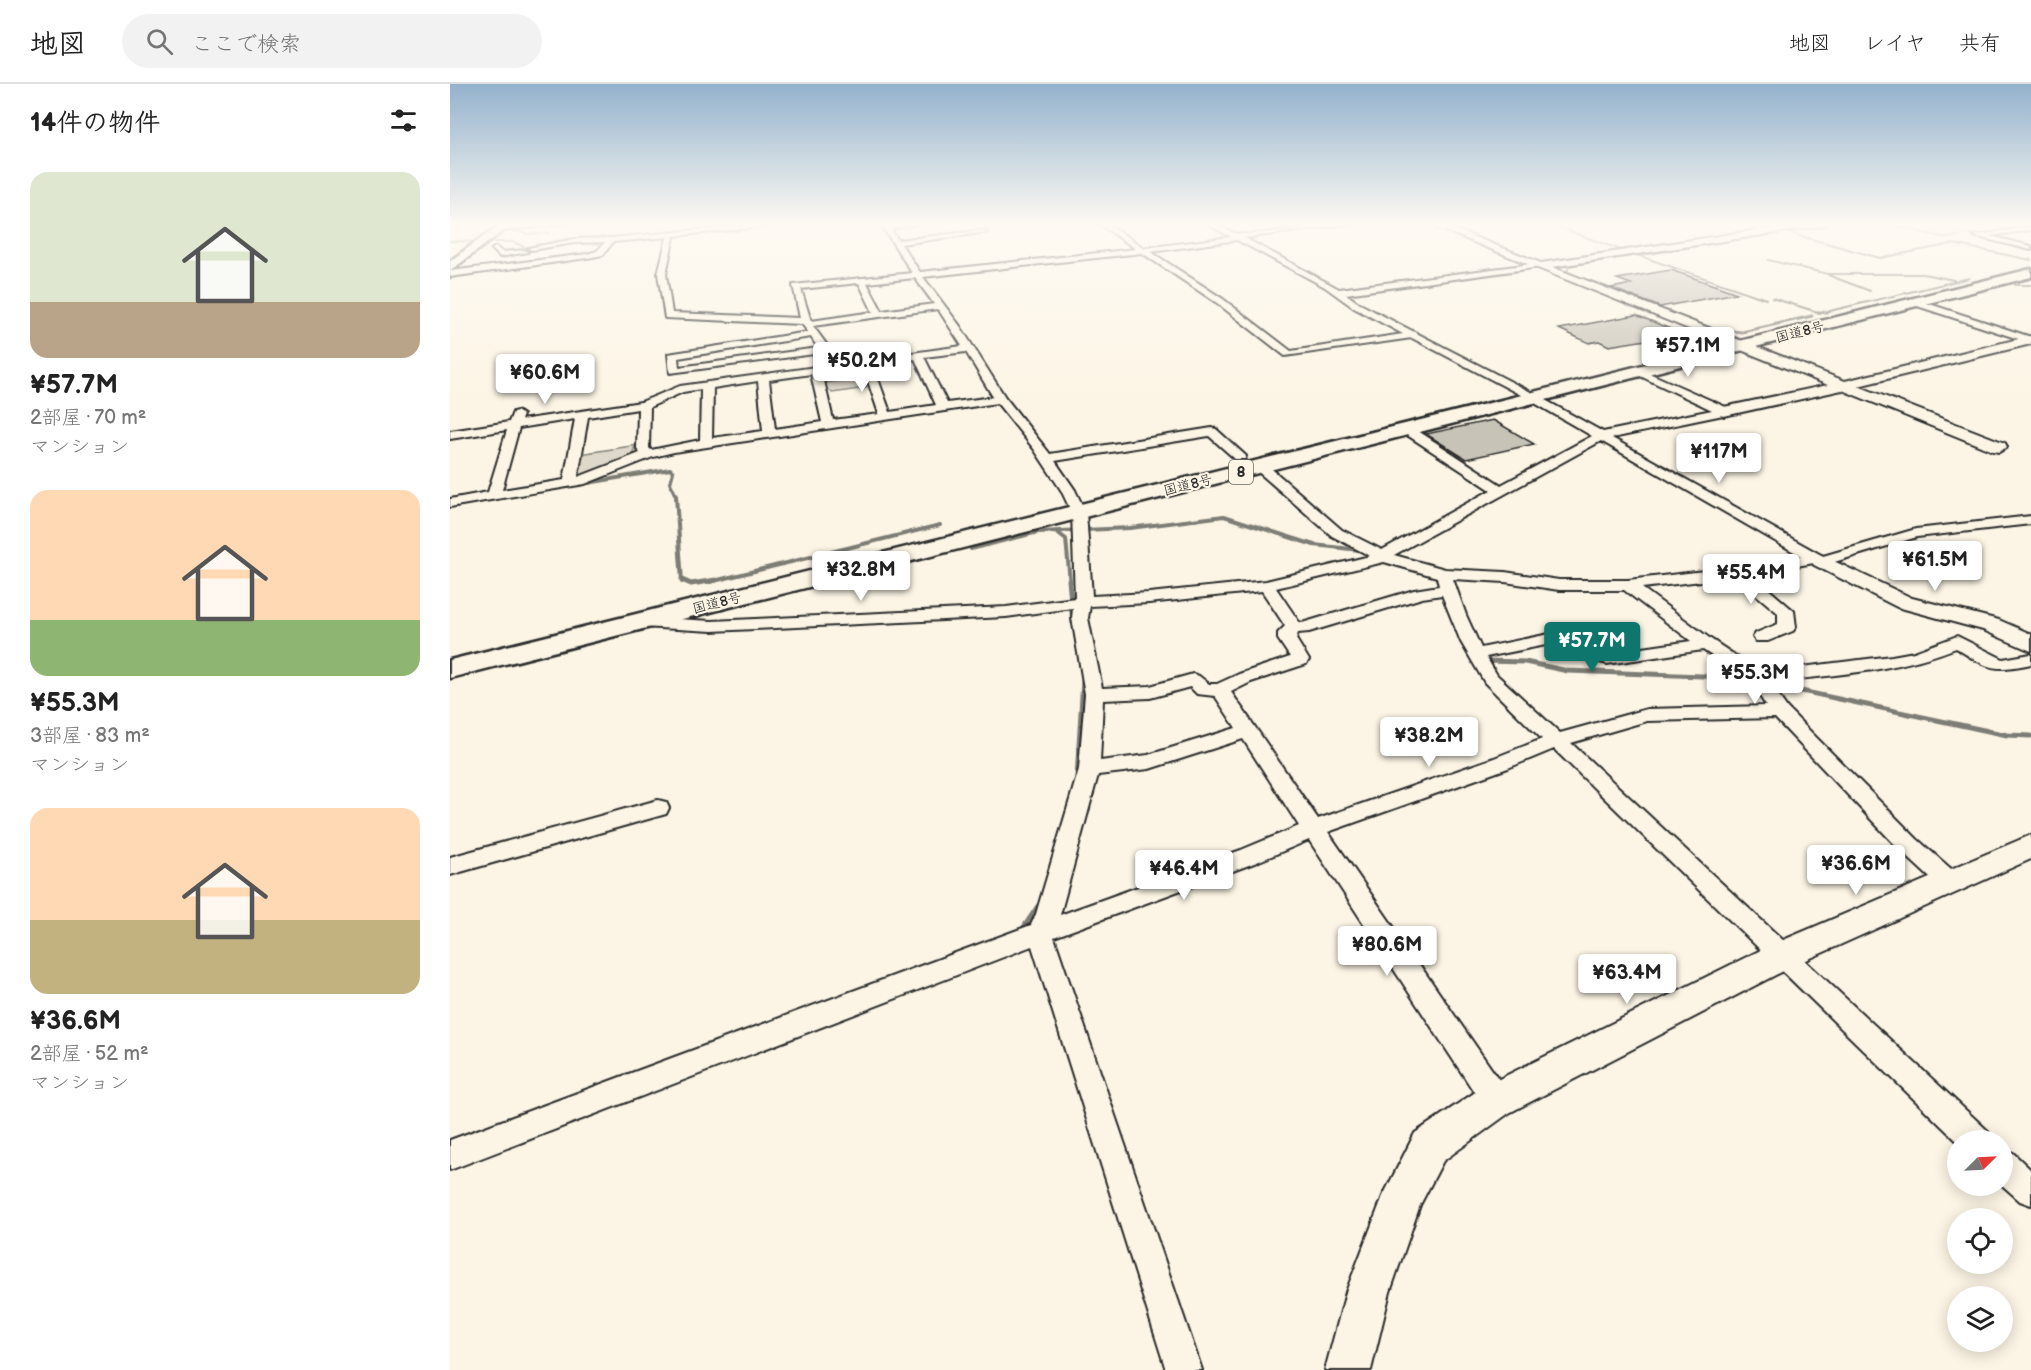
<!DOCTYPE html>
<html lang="ja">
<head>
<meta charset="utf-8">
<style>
  body { margin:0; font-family:"Balsamiq Sans","Klee One",sans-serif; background:#f2f2f2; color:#222; height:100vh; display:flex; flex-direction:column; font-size:22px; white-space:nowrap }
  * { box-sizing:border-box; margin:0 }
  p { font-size:20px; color:#767676 }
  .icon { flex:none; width:33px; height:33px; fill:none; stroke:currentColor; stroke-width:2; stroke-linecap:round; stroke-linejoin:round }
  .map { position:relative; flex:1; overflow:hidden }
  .drawer { display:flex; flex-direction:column; background:#fff; width:450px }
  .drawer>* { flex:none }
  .needle { width:39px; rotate:66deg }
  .fabs { position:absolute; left:1497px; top:1046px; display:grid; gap:12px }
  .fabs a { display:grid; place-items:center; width:66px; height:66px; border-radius:50%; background:#fff; box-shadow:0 3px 15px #0003; font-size:30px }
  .price { position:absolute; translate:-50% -51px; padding:0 14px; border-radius:6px; background:#fff; color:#222; font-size:20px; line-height:39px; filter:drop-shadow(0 2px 3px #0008) }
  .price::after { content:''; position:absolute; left:50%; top:36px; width:18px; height:14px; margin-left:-9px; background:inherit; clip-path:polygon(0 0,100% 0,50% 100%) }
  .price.on { background:#0f766e; color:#fff }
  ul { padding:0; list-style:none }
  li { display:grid; align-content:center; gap:12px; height:318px; padding:0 30px }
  li span { display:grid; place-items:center; height:186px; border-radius:18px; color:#555 }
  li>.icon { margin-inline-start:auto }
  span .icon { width:108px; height:108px; fill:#fffc; stroke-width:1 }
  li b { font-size:26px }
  h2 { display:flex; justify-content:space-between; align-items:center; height:72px; padding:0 30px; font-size:26px }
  header { display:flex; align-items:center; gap:36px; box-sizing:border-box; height:84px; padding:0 30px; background:#fff; border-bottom:2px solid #e0e0e0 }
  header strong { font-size:28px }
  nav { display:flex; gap:33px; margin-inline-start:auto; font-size:21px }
  .search { width:420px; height:54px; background:#f2f2f2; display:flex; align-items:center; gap:15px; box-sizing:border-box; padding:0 21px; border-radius:33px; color:#767676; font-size:22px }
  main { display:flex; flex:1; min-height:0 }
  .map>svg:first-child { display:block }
  .green { fill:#ded8ca; stroke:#84827a; stroke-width:1.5 }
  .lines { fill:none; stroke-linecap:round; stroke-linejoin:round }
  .stream-far4 { stroke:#7d7b74; stroke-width:2 }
  .stream-far3 { stroke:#7d7b74; stroke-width:3 }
  .stream-far2 { stroke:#7d7b74; stroke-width:4 }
  .stream-far1 { stroke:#7d7b74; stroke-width:5 }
  .stream { stroke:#7d7b74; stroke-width:6 }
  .building { fill:#c8c3b7; stroke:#2b2b2b; stroke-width:1.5 }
  .minor-casing { stroke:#2b2b2b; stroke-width:4 }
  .tertiary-casing { stroke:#2b2b2b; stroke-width:4 }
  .secondary-casing { stroke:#2b2b2b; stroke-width:5 }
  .trunk-casing { stroke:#2b2b2b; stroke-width:5 }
  .minor { fill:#fcf5e5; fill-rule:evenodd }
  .tertiary { fill:#fcf5e5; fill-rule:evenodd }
  .secondary { fill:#fcf5e5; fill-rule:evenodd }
  .trunk { fill:#fcf5e5; fill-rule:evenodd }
  .labels { text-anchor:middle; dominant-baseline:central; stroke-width:4.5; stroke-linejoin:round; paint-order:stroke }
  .far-street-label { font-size:14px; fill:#2b2b2b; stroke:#fcf5e5 }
  .shield { fill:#fcf5e5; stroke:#6a6863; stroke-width:1.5 }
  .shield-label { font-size:15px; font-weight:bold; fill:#2b2b2b }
</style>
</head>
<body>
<header>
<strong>地図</strong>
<div class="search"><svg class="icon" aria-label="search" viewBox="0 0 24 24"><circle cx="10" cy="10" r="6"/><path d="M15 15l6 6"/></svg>ここで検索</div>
<nav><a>地図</a><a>レイヤ</a><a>共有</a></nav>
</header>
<main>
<section class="drawer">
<h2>14件の物件<svg class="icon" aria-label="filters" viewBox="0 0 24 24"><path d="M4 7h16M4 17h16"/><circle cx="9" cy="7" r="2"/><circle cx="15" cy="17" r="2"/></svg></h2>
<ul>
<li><span style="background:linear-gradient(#dfe7d0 70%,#b9a48a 0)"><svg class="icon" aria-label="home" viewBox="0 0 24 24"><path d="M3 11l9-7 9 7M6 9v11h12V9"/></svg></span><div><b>¥57.7M</b><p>2部屋 · 70 m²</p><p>マンション</p></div></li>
<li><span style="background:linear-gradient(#ffd9b3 70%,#8fb573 0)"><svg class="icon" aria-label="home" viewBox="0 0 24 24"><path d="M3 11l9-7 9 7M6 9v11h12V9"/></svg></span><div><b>¥55.3M</b><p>3部屋 · 83 m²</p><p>マンション</p></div></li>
<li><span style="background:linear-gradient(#ffd9b3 60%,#c2b280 0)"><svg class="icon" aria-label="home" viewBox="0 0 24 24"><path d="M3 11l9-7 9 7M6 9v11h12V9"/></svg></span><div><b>¥36.6M</b><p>2部屋 · 52 m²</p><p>マンション</p></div></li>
</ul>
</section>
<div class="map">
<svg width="1581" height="1286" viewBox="0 0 1581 1286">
  <rect width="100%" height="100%" fill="#fcf5e5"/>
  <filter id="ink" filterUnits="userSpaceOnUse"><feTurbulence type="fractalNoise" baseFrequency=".0167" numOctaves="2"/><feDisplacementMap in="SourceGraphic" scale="12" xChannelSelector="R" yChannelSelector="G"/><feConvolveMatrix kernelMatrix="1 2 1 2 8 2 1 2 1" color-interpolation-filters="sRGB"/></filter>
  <g filter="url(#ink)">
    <path class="green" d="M 418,293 L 420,301 L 416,302 L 416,304 L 382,309 L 381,307 L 376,307 L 375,299 Z
      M 188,361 L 184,364 L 183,370 L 187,369 L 185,371 L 135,392 L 127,392 L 130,370 Z"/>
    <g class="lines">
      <path class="stream-far4" d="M 30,139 L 48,143
        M 1097,139 L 1108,143 L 1140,139
        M 1433,139 L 1497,154 L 1519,150 L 1531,153
        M 1108,143 L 1174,167
        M 56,145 L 78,150 L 99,149
        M 0,157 L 31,158
        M 38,158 L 63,158 L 77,164
        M 1192,171 L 1336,148 L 1430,174 L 1503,160 L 1581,176
        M 1318,176 L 1378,190 L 1473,190 L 1504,196
        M 1378,191 L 1420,207
        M 1554,201 L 1581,195
        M 1565,201 L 1581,201
        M 1322,214 L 1371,229 L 1519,194
        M 1223,229 L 1117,188 L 1119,182 L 1187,171 L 1316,215"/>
      <path class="stream-far3" d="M 1219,228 L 1263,245 L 1292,248 L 1362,232
        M 1367,228 L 1376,228"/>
      <path class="stream-far2" d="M 132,400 L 220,385 L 223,388 L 220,399 L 226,412 L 232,498
        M 607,448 L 616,455 L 620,498
        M 521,465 L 588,448 L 680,444 L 774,432 L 864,461 L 910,466
        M 938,479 L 986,492 L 989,498
        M 260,498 L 490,441"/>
      <path class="stream-far1" d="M 232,496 L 241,500 L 266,496
        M 619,496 L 623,539
        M 988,496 L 990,500
        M 1034,577 L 1075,578 L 1118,587 L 1252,592 L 1305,598
        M 1314,599 L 1557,651 L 1581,652
        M 627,694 L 633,596"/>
      <path class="stream" d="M 572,847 L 588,823"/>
    </g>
    <path class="building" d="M 1221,186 L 1287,209 L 1210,223 L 1161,204 L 1181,200 L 1167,195 Z
      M 1186,231 L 1228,248 L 1222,249 L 1227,251 L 1159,262 L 1149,257 L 1139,259 L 1109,245 Z
      M 1043,336 L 1084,360 L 1016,375 L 976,350 Z"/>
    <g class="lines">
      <g class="minor-casing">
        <path id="minor" d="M 93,139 L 119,139 L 51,147 L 47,145 Z
          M 321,139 L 347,139 L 224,152 L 216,190 L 222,229 L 350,234 L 343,201 L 462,189 L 430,139 L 474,139 L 441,145 L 448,156 L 534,146 L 538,148 L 451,160 L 470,188 L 686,165 L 648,139 L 657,139 L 694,164 L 781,153 L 756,139 C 769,139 779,150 791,150 C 830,150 868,139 907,139 L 795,154 L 889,205 L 1088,179 L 1092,181 L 1091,183 L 896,210 L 910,220 L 1077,306 L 1153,348 L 1262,326 L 1186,290 L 1186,286 L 1190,285 L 1278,324 L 1278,330 L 1162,354 L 1373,472 L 1466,445 L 1581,432 L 1581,440 L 1467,453 L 1371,482 L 1364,479 L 1301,490 L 1344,527 L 1346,543 L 1343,547 L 1318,557 L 1306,557 L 1303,553 L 1306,549 L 1328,540 L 1328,529 L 1285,493 L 1192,504 L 1262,556 L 1310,588 L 1442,572 L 1464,568 L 1507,552 L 1553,575 L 1581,570 L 1581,580 C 1542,588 1539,585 1506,564 C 1446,588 1382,591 1319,598 L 1337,624 L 1467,755 L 1508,791 L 1512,798 L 1508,805 L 1500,807 L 1492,805 L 1451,767 L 1325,634 L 1197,637 L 1121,659 L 1537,1046 L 1542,1056 L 1508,1058 L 1104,665 L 1058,684 L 878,748 L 1056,1006 L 1060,1016 L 1056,1026 L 1046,1030 L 1036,1026 L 859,756 L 807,778 L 604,853 L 752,1286 L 716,1286 L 582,862 L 0,1086 L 0,1056 L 581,841 L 586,830 L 629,685 L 635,610 L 622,534 L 623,524 L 556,533 L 262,547 L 192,543 L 186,542 L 184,538 L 186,534 L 192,533 L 262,537 L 556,523 L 625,514 L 622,429 L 611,406 L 584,365 L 547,319 L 224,368 L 203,373 L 135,400 L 0,423 L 0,415 L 38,408 L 57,346 L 0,355 L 0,347 L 59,338 L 63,328 L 67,327 L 73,331 L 71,336 L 191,318 L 230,302 L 380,281 L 372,269 L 220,289 L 218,270 L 358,248 L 352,240 L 215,234 L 208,190 L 217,153 L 163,158 L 153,171 L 137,174 L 0,193 L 0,187 L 137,170 L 147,167 L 155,158 L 124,159 L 82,166 L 78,164 L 124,155 L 161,154 ZM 787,156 L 875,203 L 904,224 L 953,250 L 841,267 L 773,215 L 701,168 ZM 692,169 L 767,219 L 835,272 L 962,254 L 1069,310 L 1142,352 L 1051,401 L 962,343 L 954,343 L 954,349 L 1041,406 L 932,466 L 892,446 L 816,380 L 806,380 L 804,383 L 806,386 L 882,452 L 920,472 L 816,497 L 699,509 L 642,512 L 636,429 L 625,406 L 605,377 L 759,352 L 785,375 L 795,375 L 796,372 L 766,345 L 762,344 L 600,370 L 555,313 L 510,242 L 473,193 ZM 465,194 L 484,220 L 432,227 L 417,199 ZM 409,199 L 423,228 L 361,237 L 351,205 ZM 488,225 L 512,262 L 390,279 L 363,242 ZM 361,253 L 368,264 L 229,283 L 228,274 ZM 516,268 L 543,313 L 497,319 L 474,273 ZM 465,275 L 486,321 L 440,328 L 423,281 ZM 413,282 L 429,330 L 383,336 L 372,288 ZM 361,290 L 372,338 L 325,345 L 319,296 ZM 308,297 L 313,347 L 262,354 L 263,304 ZM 251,305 L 250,356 L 201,366 L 199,364 L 200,323 L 233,308 ZM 188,325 L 187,365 L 190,369 L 128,393 L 138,333 ZM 125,335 L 114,396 L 52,406 L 69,344 ZM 1151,357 L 1351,472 L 1288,483 L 1178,496 L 1109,496 L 1055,488 L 995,485 L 944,471 ZM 934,478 L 987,493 L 989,502 L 964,506 L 852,539 L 849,538 L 826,504 ZM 1003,495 L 1055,498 L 1109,506 L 1174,506 L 1241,557 L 1158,569 L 1145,565 L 1114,547 L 1031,564 L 1016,531 ZM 812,507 L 835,542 L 828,549 L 828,555 L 840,573 L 789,590 L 767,600 L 759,600 L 749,592 L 743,590 L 700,602 L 652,604 L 638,534 L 640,522 L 699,519 ZM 992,511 L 1011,558 L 1035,599 L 1092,655 L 1044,674 L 868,735 L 781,608 L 801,598 L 856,580 L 859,576 L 846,555 L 848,549 L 859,548 L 972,514 ZM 1111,558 L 1133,573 L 1157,580 L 1253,566 L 1301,598 L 1316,622 L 1197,625 L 1110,649 L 1047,591 L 1036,573 ZM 740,603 L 747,610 L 765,612 L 786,644 L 698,671 L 650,677 L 653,616 L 700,614 ZM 793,655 L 849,742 L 791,766 L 610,831 L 648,691 L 699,685 Z
          M 1581,142 L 1581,146 L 1540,152 L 1581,162 L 1581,166 L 1524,152 Z
          M 46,163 L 52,168 L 74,166 L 78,168 L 50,173 L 42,165 Z
          M 1461,216 L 1467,216 L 1581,253 L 1581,259 L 1461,220 Z
          M 208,716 L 216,718 L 219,724 L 216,730 L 0,791 L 0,773 Z
          M 1552,1065 L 1563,1069 L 1581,1086 L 1581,1121 L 1570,1117 L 1552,1101 Z"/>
      </g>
      <g class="tertiary-casing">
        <path id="tertiary" d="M 976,139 L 989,139 L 1091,179 L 1354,139 L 1377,139 L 1372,142 L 1102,183 L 1395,297 L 1581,252 L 1581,260 L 1408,302 L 1555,359 L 1557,363 L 1549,368 L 1543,367 L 1392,306 L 1274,332 L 1269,330 L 1266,327 L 1269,324 L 1378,301 Z
          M 1371,471 L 1462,514 L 1549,536 L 1581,550 L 1581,567 L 1533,546 L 1447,523 L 1364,481 L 1361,477 L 1364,473 Z
          M 1581,751 L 1581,775 L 1343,882 L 1059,1029 L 993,1077 L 970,1121 L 940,1208 L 921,1286 L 875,1286 L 896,1208 L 933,1112 L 965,1049 L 1033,1003 L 1319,862 Z"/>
      </g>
      <g class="secondary-casing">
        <path id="secondary" d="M 52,139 L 64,139 L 0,187 L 0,177 Z"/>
      </g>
      <g class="trunk-casing">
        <path id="trunk" d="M 1581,185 L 1581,193 L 0,594 L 0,576 Z"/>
      </g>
      <use href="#minor" class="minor"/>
      <use href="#tertiary" class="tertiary"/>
      <use href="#secondary" class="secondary"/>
      <use href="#trunk" class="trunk"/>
    </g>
  </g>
  <linearGradient id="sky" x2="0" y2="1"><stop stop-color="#93b2cd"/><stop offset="0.44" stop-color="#fefaf3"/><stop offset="1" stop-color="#fefaf3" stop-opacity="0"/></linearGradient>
  <rect width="1581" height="319" fill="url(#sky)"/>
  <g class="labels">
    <g class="far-street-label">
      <text transform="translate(1350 248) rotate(-14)">国道8号</text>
      <text transform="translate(738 401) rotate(-14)">国道8号</text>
      <text transform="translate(267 519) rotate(-14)">国道8号</text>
    </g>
    <rect class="shield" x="779" y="376" width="24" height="24" rx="4.5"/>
    <g class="shield-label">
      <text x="791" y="388">8</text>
    </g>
  </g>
</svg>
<div class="fabs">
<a><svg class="needle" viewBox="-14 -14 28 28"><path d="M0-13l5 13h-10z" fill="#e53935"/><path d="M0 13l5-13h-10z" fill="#767676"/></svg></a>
<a><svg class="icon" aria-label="locate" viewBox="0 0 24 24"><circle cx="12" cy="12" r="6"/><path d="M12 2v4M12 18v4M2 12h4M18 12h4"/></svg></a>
<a><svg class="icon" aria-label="layers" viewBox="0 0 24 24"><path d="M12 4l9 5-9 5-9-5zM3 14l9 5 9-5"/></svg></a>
</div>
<b class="price" style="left:1238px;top:294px">¥57.1M</b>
<b class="price" style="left:412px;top:309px">¥50.2M</b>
<b class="price" style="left:95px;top:321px">¥60.6M</b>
<b class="price" style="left:1269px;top:400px">¥117M</b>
<b class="price" style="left:1485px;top:508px">¥61.5M</b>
<b class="price" style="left:411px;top:518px">¥32.8M</b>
<b class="price" style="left:1301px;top:521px">¥55.4M</b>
<b class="price on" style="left:1142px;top:589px">¥57.7M</b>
<b class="price" style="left:1305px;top:621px">¥55.3M</b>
<b class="price" style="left:979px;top:684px">¥38.2M</b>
<b class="price" style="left:1406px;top:812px">¥36.6M</b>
<b class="price" style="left:734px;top:817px">¥46.4M</b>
<b class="price" style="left:937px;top:893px">¥80.6M</b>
<b class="price" style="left:1177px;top:921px">¥63.4M</b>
</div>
</main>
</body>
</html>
